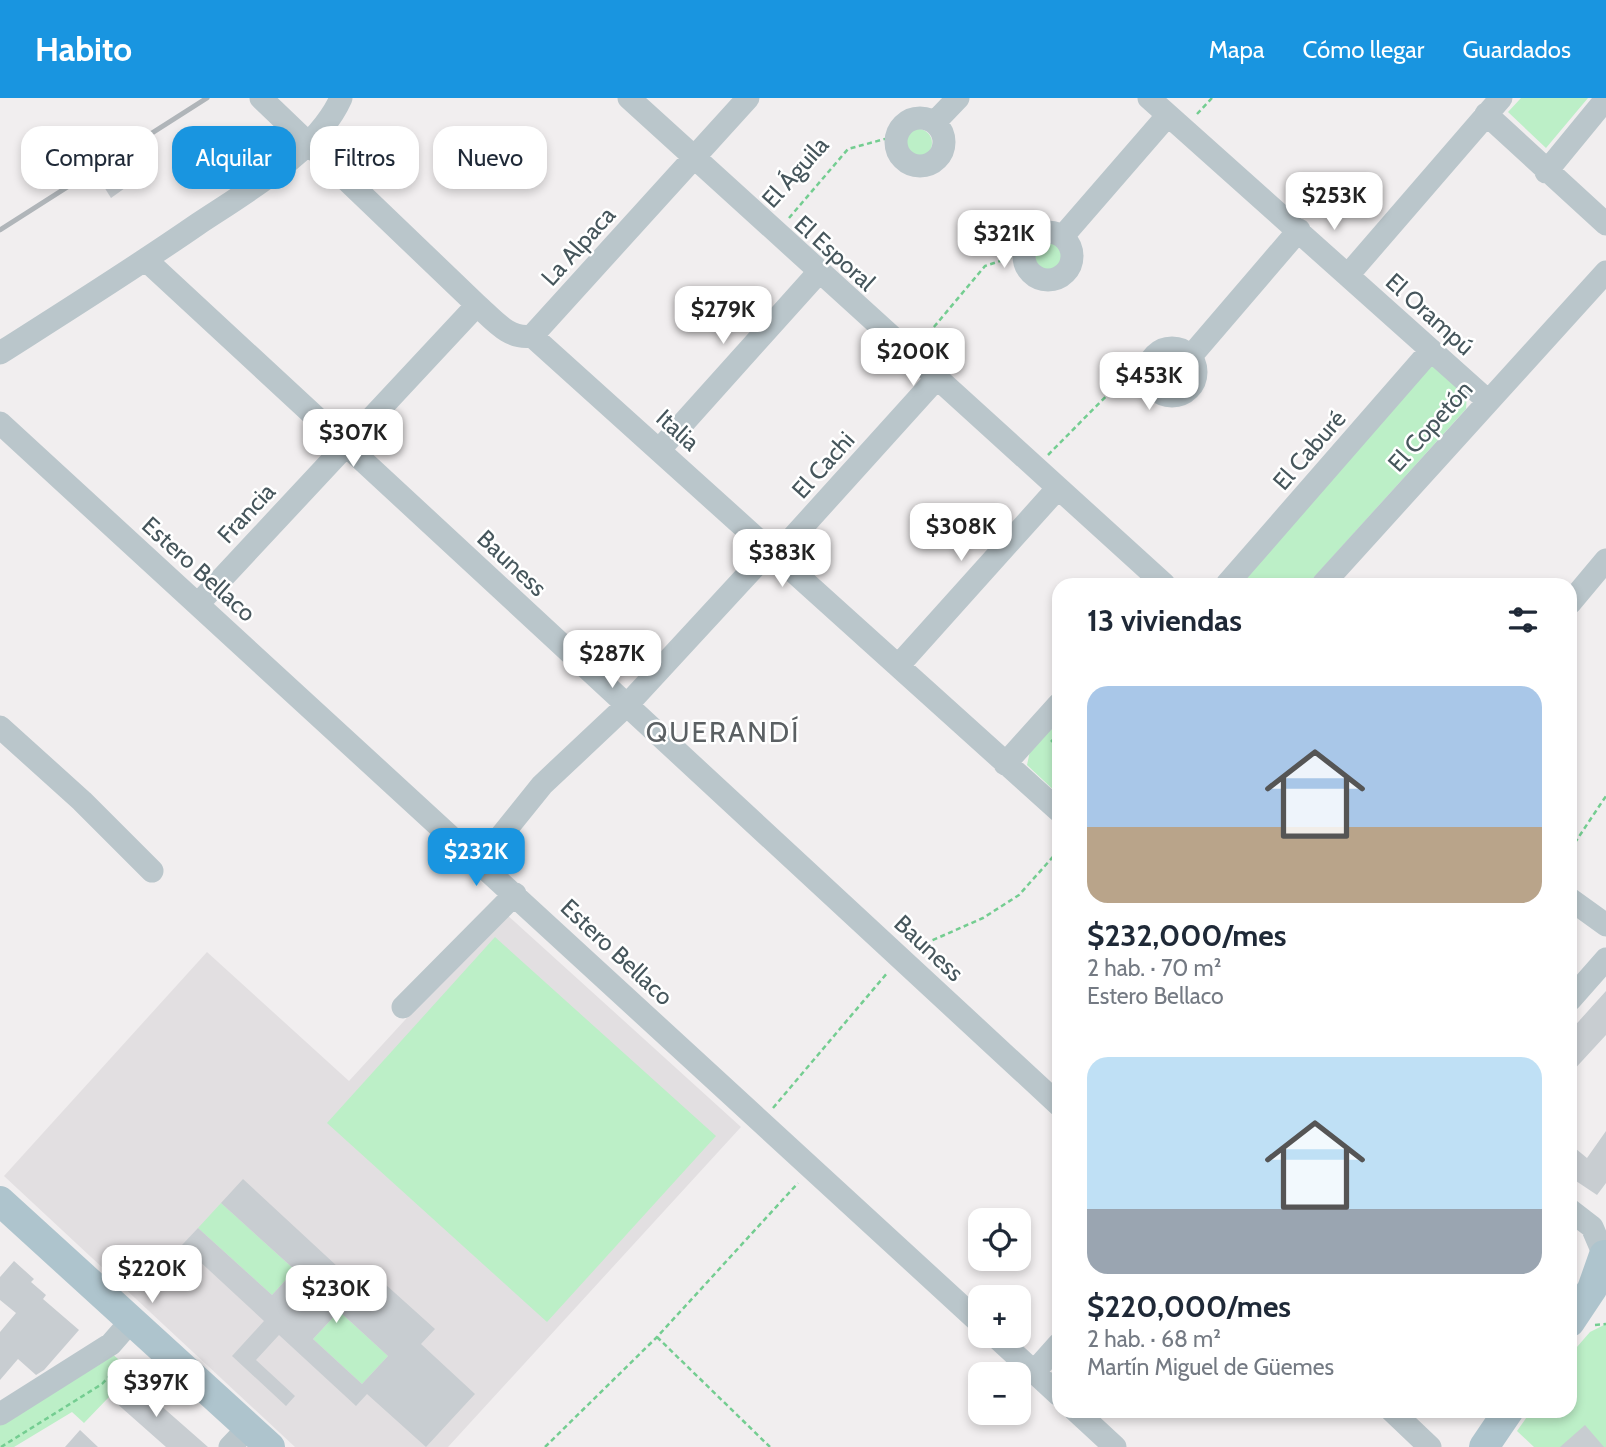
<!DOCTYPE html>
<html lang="es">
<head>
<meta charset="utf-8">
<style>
  body { margin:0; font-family:Cabin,sans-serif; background:#f6f6f7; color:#1f2937; height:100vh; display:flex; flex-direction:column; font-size:26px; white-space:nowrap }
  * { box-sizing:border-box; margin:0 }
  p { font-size:23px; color:#747a83 }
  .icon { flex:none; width:38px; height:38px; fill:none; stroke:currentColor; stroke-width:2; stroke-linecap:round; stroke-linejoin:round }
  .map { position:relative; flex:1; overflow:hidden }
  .side { position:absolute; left:1052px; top:480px; width:525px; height:840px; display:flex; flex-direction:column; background:#fff; border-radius:21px; box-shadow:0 4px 10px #0003 }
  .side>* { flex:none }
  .hud { position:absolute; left:21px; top:28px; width:665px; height:63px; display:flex; gap:14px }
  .tools { position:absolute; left:968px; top:1110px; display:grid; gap:14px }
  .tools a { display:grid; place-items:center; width:63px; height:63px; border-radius:14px; background:#fff; box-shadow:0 4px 10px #0003; font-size:35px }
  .price { position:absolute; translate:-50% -60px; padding:0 16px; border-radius:14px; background:#fff; color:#222; font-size:23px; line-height:46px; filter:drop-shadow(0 2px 4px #0008) }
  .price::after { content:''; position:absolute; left:50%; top:42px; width:21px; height:16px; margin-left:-10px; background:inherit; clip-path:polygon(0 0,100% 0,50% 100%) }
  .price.selected { background:#1995e0; color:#fff }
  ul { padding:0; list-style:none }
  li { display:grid; align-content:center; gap:14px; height:371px; padding:0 35px }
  li span { display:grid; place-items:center; height:217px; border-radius:21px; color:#555 }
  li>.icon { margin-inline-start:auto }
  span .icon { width:126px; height:126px; fill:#fffc; stroke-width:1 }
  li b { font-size:30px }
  h2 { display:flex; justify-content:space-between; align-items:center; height:84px; padding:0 35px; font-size:30px }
  .chip { padding:0 24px; border-radius:21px; background:#fff; box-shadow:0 4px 10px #0003; font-size:24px; line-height:63px }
  .chip.selected { background:#1995e0; color:#fff }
  header { display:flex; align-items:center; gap:42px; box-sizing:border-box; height:98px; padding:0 35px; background:#1995e0; color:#fff }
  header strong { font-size:33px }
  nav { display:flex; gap:38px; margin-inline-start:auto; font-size:24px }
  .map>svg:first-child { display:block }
  .education { fill:#e2dfe1 }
  .green { fill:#bcefc7 }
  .building { fill:#c8cdd1; fill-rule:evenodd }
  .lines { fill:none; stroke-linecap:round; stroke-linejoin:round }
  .path { stroke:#74cd91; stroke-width:2.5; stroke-dasharray:5 3.5; stroke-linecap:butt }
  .minor { stroke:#bac6cb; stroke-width:23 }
  .major { stroke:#aec4cd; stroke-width:30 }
  .rail { stroke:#b0b5b9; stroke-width:5 }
  .labels { text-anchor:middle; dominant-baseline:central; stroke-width:5; stroke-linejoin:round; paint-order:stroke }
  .street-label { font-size:24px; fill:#46565c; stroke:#fff }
  .quarter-label { font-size:28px; letter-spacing:2px; fill:#5b6063; stroke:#fff }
</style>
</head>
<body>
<header>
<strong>Habito</strong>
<nav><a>Mapa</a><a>Cómo llegar</a><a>Guardados</a></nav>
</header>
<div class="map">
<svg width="1606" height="1349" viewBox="0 0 1606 1349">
  <rect width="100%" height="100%" fill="#f1eeef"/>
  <path class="education" d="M 504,814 L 741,1029 L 448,1349 L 295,1349 L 4,1078 L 207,854 L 349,983 Z"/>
  <path class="green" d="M 1521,0 L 1588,0 L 1546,50 L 1508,14 Z
    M904 45a14 14 0 1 1 28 0a14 14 0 1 1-28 0Z
    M1035 158a14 14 0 1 1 28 0a14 14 0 1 1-28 0Z
    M1160 274a14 14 0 1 1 28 0a14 14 0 1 1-28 0Z
    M 1430,266 L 1467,296 L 1466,311 L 1308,486 L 1237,486 Z
    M 1059,622 L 1059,697 L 1027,667 L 1030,653 Z
    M 495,839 L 716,1038 L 547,1224 L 327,1025 Z
    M 221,1105 L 295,1172 L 272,1197 L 198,1130 Z
    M 339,1213 L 388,1258 L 362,1286 L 313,1241 Z
    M 1606,1226 L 1606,1349 L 1534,1349 L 1517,1333 L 1531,1313 L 1570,1312 L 1570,1257 L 1590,1234 Z
    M 110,1254 L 133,1274 L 84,1325 L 72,1314 L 14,1349 L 0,1349 L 0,1323 Z"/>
  <path class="building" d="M 115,74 L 125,90 L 111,100 L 101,84 Z
    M 1606,893 L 1606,937 L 1570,976 L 1570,933 Z
    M 1606,1033 L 1606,1085 L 1597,1097 L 1570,1079 L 1570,1046 L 1587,1060 Z
    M 243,1081 L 352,1182 L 365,1168 L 435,1231 L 421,1246 L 475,1296 L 426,1349 L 367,1296 L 356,1308 L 279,1237 L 256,1262 L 295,1298 L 286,1308 L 232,1258 L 264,1223 L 182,1147 L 198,1130 L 272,1197 L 295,1172 L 221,1105 ZM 339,1213 L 388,1258 L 362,1286 L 313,1241 Z
    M 14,1163 L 34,1181 L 31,1184 L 46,1197 L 43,1201 L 79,1232 L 44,1272 L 36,1277 L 18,1261 L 0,1282 L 0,1234 L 16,1215 L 0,1202 L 0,1179 Z
    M 133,1283 L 167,1313 L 208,1349 L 166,1349 L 114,1303 Z
    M 1585,1327 L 1604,1349 L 1560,1349 Z
    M 80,1332 L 98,1349 L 65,1349 Z"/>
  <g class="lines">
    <path class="path" d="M 1197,16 L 1212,0
      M 209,31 L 240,74
      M 789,120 L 848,51 L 896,38
      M 923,242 L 985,168 L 1024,155
      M 1048,357 L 1126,278 L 1148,278
      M 1051,642 L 1059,650
      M 1057,686 L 1059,671
      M 1570,752 L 1606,698
      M 917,849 L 983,820 L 1019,797 L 1059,752
      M 773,1010 L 888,874
      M 1595,1227 L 1606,1226
      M 657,1239 L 770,1349
      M 1,1349 L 102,1286 L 121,1265
      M 545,1349 L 657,1239 L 798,1085"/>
    <path class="minor" d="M 261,0 L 477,207 C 494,222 509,242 532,238
      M 629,0 L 1164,486
      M 1149,0 L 1488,303
      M 1486,16 L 1606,126
      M896 44a24 24 0 1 1 48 0a24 24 0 1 1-48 0Z
      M 935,24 L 958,0
      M 1546,74 L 1606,1
      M1024 158a24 24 0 1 1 48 0a24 24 0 1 1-48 0Z
      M 1063,138 L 1168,17
      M 146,162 L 1059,1007
      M 1348,177 L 1501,0
      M 532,238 L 1059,713
      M 532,238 L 748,0
      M1148 274a24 24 0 1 1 48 0a24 24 0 1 1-48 0Z
      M 0,255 C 66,213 133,171 198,126 C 246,94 317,54 341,0
      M 1191,258 L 1299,132
      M 0,325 L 980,1225
      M 660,351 L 818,175
      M 1227,486 L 1431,252
      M 1323,486 L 1606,174
      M 1570,505 L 1606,462
      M 198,506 L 477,207
      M 898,568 L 1057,391
      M 0,629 L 82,703 L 152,773
      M 1005,666 L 1059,606
      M 480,764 L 542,687 L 627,607 L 760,463 L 786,447 L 936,281
      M 1570,801 L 1606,827
      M 1570,902 L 1606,861
      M 403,909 L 515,796
      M 1570,1112 L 1592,1129 L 1604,1157
      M 994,1237 L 1059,1297
      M 1034,1274 L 1059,1246
      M 1075,1312 L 1115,1349
      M 1391,1312 L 1430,1349
      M 0,1316 L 111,1246 L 131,1223
      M 230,1349 L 249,1329"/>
    <path class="major" d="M 0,1103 L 270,1349
      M 1570,1224 L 1592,1191 L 1604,1157
      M 1484,1349 L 1509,1312"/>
    <path class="rail" d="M 0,132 L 207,0"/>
  </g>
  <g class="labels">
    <g class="street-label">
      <text transform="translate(795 74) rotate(-48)">El Águila</text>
      <text transform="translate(578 148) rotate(-48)">La Alpaca</text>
      <text transform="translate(835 155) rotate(42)">El Esporal</text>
      <text transform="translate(1430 216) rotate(42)">El Orampú</text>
      <text transform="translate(1430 328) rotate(-48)">El Copetón</text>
      <text transform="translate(678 332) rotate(42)">Italia</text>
      <text transform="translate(1309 352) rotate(-49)">El Caburé</text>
      <text transform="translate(823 367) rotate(-48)">El Cachi</text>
      <text transform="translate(246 415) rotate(-47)">Francia</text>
      <text transform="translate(512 465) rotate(43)">Bauness</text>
      <text transform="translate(199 471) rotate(42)">Estero Bellaco</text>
      <text transform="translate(929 850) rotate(43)">Bauness</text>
      <text transform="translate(617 854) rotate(43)">Estero Bellaco</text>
    </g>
    <g class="quarter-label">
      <text x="723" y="634">QUERANDÍ</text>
    </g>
  </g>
</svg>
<div class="tools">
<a><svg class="icon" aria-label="locate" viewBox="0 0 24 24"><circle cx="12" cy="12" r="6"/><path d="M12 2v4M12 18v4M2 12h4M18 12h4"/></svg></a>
<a>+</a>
<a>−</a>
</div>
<b class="price" style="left:1334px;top:134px">$253K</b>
<b class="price" style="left:1004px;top:172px">$321K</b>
<b class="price" style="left:723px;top:248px">$279K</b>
<b class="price" style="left:913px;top:290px">$200K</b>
<b class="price" style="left:1149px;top:314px">$453K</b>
<b class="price" style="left:353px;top:371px">$307K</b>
<b class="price" style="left:961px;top:465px">$308K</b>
<b class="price" style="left:782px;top:491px">$383K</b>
<b class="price" style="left:612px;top:592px">$287K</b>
<b class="price selected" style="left:476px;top:790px">$232K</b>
<b class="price" style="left:152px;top:1207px">$220K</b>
<b class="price" style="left:336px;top:1227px">$230K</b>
<b class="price" style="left:156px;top:1321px">$397K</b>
<div class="hud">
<a class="chip">Comprar</a>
<a class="chip selected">Alquilar</a>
<a class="chip">Filtros</a>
<a class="chip">Nuevo</a>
</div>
<section class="side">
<h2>13 viviendas<svg class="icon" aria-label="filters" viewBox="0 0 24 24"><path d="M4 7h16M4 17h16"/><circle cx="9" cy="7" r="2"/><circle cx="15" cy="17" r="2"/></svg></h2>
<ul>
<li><span style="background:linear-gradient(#a9c7e8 65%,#b9a48a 0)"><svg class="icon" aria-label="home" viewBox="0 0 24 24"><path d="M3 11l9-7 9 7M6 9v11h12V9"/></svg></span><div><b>$232,000/mes</b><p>2 hab. · 70 m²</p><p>Estero Bellaco</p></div></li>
<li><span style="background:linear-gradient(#bfe0f5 70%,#9aa5b1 0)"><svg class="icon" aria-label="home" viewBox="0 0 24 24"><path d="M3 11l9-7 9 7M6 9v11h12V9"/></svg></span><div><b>$220,000/mes</b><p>2 hab. · 68 m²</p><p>Martín Miguel de Güemes</p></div></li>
</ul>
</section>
</div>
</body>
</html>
